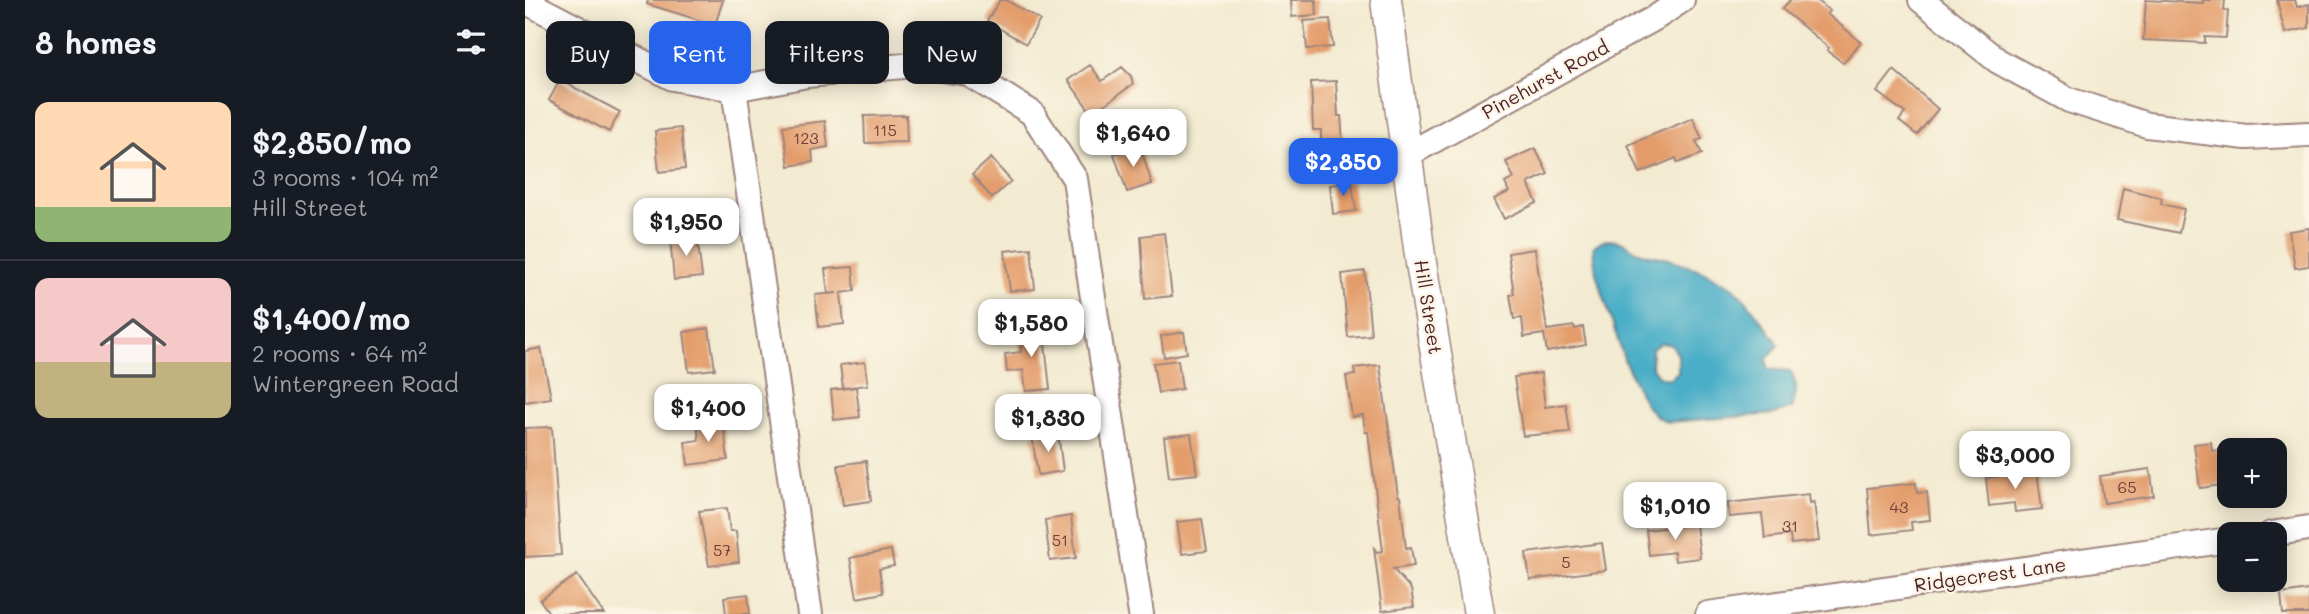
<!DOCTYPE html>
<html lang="en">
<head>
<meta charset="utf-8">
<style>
  body { margin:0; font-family:Mali,sans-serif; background:#20242c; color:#f1f3f6; height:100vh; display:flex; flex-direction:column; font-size:26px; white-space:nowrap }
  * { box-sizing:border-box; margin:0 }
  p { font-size:23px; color:#9ea1a6 }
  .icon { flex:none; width:38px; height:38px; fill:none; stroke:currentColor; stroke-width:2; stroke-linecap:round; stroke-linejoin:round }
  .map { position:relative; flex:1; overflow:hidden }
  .panel { display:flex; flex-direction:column; background:#171b24; width:525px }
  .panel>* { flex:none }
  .banner { position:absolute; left:21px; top:21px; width:665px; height:63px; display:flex; gap:14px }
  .controls { position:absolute; left:1692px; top:438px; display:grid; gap:14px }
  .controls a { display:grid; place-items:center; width:70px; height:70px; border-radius:14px; background:#171b24; box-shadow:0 4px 18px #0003; font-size:35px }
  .price { position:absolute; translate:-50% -60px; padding:0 16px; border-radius:14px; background:#fff; color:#222; font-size:23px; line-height:46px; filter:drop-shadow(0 2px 4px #0008) }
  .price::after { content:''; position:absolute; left:50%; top:42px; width:21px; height:16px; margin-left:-10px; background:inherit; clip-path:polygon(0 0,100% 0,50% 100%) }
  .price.current { background:#2563eb; color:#fff }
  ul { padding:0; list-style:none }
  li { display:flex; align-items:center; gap:21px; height:175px; padding:0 35px }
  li+li { border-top:2px solid #363941 }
  li span { display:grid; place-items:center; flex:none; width:196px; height:140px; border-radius:14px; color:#555 }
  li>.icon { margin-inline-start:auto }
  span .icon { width:84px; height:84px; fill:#fffc; stroke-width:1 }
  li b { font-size:30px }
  h2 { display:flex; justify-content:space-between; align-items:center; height:84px; padding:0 35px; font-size:30px }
  .tag { padding:0 24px; border-radius:14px; background:#171b24; box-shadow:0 4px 18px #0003; font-size:24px; line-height:63px }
  .tag.current { background:#2563eb; color:#fff }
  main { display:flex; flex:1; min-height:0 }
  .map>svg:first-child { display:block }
  .water { fill:#48aec7; stroke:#496679; stroke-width:2; fill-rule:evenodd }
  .building { fill:#e39c6a }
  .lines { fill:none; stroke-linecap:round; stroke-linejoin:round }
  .minor-casing { stroke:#9e857e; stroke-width:28 }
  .tertiary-casing { stroke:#9e857e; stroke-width:33 }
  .minor { stroke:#fff; stroke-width:24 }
  .tertiary { stroke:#fff; stroke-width:30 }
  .labels { text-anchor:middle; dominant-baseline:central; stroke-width:5; stroke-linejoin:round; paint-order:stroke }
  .number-label { font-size:16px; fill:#703e3b }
  .street-label { font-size:19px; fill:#4a1f2b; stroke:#fcf5e5 }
</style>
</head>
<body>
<main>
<section class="panel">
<h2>8 homes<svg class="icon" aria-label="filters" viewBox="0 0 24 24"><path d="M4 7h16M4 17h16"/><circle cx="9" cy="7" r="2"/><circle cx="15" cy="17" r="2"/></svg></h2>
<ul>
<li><span style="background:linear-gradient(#ffd9b3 75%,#8fb573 0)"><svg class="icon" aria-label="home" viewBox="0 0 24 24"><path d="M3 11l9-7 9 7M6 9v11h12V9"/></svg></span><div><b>$2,850/mo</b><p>3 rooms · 104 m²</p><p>Hill Street</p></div></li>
<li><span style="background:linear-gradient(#f6c9c9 60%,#c2b280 0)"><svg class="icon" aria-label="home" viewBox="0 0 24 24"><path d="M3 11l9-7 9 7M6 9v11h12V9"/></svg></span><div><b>$1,400/mo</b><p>2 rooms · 64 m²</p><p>Wintergreen Road</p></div></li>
</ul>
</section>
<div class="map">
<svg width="1784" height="614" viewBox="0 0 1784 614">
  <rect width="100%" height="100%" fill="#fcf5e5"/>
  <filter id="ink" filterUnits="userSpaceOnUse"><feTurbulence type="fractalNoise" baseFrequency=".0143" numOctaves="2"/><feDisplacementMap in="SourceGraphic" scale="14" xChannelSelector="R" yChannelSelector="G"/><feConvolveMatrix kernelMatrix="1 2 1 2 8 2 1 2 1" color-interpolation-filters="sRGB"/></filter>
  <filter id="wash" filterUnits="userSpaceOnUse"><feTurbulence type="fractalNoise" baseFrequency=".00686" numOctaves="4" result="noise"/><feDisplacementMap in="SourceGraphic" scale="28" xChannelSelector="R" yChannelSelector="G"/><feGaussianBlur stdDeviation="1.57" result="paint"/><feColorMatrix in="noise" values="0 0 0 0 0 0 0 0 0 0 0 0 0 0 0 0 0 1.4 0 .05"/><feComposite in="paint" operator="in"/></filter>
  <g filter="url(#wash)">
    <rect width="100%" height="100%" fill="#f3ebd1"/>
    <path class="water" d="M 1088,240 L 1099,243 L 1113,252 L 1140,258 L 1178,271 L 1207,287 L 1220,299 L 1251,340 L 1254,345 L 1242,358 L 1243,369 L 1265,371 C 1274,384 1271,394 1267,408 L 1250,414 L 1142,422 L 1131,416 L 1121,406 L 1100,362 L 1071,273 L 1068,248 C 1073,241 1079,240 1088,240 ZM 1136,343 L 1147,345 L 1153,355 L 1153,372 L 1144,379 L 1133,376 L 1126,366 L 1127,349 Z"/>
    <g id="blocks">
      <path class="building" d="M 123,0 L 198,0 L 190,25 L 122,4 Z
        M 475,0 L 481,0 L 515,20 L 501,44 L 462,21 Z
        M 766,0 L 791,0 L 792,15 L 767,17 Z
        M 1265,0 L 1292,0 L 1305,11 L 1302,14 L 1336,42 L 1318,63 L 1302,50 L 1304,48 L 1257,9 Z
        M 1621,0 L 1678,3 L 1678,0 L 1700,0 L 1699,10 L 1703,11 L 1701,38 L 1680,37 L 1680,43 L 1618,40 Z
        M 1752,0 L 1770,0 L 1772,7 L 1784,4 L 1784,28 L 1760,33 Z
        M 805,19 L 808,47 L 782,49 L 779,21 Z
        M 565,65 L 577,81 L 597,67 L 606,76 L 608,84 L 567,114 L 543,80 Z
        M 1369,70 L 1413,109 L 1392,135 L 1374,121 L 1380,113 L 1352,92 Z
        M 35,80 L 95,112 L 84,132 L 24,100 Z
        M 811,81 L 813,116 L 816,116 L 818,143 L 796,144 L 796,130 L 788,130 L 786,82 Z
        M 381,115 L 382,142 L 340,143 L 339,116 Z
        M 1168,118 L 1177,139 L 1171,141 L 1177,154 L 1153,163 L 1151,158 L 1115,173 L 1103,145 Z
        M 300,121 L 303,147 L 287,150 L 288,162 L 264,166 L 258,126 Z
        M 156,128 L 160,169 L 134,172 L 130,131 Z
        M 615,146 L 627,184 L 602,192 L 589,154 Z
        M 1010,148 L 1023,174 L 1003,183 L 1012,203 L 979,219 L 969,199 L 984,192 L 980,183 L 989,178 L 981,162 Z
        M 466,158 L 486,181 L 467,198 L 447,175 Z
        M 827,182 L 831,211 L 808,214 L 805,185 Z
        M 1598,188 L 1637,198 L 1636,204 L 1659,209 L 1654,233 L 1592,220 Z
        M 1784,228 L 1784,266 L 1770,268 L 1764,231 Z
        M 639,233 L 647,296 L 620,299 L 616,236 Z
        M 172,235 L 177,277 L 149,280 L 145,238 Z
        M 506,248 L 510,289 L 485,291 L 480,251 Z
        M 1010,249 L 1022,330 L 1049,326 L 1050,329 L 1058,327 L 1061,345 L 1022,352 L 1019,334 L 999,337 L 997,318 L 989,319 L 985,295 L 989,294 L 983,253 Z
        M 328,267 L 330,291 L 316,293 L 319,324 L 294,327 L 290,295 L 312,293 L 303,294 L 300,269 Z
        M 840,271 L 846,335 L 823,337 L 817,274 Z
        M 518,326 L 525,389 L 501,391 L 498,370 L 482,372 L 480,354 L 496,352 L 494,329 Z
        M 184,328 L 190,369 L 164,372 L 159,332 Z
        M 659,332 L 662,353 L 639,357 L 636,336 Z
        M 16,348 L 26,398 L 0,402 L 0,351 Z
        M 653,360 L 657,389 L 633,393 L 628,363 Z
        M 340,362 L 343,385 L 318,388 L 315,365 Z
        M 855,365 L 873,496 L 875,497 L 881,548 L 886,547 L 889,566 L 868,569 L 886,589 L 889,607 L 857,611 L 849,548 L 852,552 L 858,551 L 843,432 L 840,432 L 838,415 L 827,417 L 821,376 L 830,375 L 829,368 Z
        M 1016,373 L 1020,407 L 1041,404 L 1045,432 L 998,436 L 989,377 Z
        M 331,387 L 335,417 L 309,420 L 306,390 Z
        M 198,420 L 203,460 L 163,465 L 160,442 L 174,440 L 172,423 Z
        M 27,427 L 36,555 L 0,557 L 0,428 Z
        M 533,433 L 538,471 L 513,475 L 507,436 Z
        M 666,434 L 672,474 L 644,477 L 639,437 Z
        M 1686,442 L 1687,451 L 1704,449 L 1704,484 L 1675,488 L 1669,444 Z
        M 341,461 L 346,501 L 318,505 L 313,465 Z
        M 1625,469 L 1629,496 L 1579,503 L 1575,476 Z
        M 1512,471 L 1517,509 L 1490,512 L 1489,503 L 1464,506 L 1461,478 Z
        M 1391,483 L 1392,493 L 1402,492 L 1405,520 L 1386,522 L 1387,530 L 1346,535 L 1342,488 Z
        M 1284,494 L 1285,503 L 1289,502 L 1294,541 L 1266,544 L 1265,535 L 1240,538 L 1237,514 L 1204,517 L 1203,503 Z
        M 202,508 L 205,531 L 211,531 L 214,562 L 184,566 L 174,511 Z
        M 546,516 L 551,558 L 525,561 L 520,520 Z
        M 677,519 L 682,551 L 657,554 L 652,522 Z
        M 1171,524 L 1175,558 L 1150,561 L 1149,552 L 1124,555 L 1121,530 Z
        M 1077,543 L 1081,570 L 1005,580 L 1001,553 Z
        M 366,550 L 369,566 L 354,569 L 358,593 L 332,598 L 325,558 Z
        M 52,575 L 79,614 L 25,614 L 15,600 Z
        M 1784,590 L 1784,614 L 1758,614 L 1756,594 Z
        M 223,594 L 225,614 L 201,614 L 199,597 Z"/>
    </g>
  </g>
  <g filter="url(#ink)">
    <use href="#blocks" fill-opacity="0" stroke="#9e857e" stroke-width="2"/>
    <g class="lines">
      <g class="minor-casing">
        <path id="minor" d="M 1396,0 L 1473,61 L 1544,100 L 1622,125 L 1721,137 L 1784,134
          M 0,1 L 148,78 L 209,89 L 282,75 L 389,65 L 442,73 L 507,113 L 550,179 L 616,614
          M 209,89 L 285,614
          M 882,155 L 1130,18 L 1157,0
          M 1746,534 L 1784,528
          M 1183,614 L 1704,540"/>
      </g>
      <g class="tertiary-casing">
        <path id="tertiary" d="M 861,0 L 896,263 L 954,614"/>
      </g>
      <use href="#minor" class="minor"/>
      <use href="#tertiary" class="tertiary"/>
    </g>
  </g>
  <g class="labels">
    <g class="number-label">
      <text x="360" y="129">115</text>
      <text x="281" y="137">123</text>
      <text x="1602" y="486">65</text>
      <text x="1374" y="506">43</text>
      <text x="1265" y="525">31</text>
      <text x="535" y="539">51</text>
      <text x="197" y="549">57</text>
      <text x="1041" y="561">5</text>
    </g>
    <g class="street-label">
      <text transform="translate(1020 79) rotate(-29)">Pinehurst Road</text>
      <text transform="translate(904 307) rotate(81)">Hill Street</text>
      <text transform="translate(1465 574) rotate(-8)">Ridgecrest Lane</text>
    </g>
  </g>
</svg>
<div class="controls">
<a>+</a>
<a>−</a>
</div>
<b class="price" style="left:608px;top:169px">$1,640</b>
<b class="price current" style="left:818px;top:198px">$2,850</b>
<b class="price" style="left:161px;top:258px">$1,950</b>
<b class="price" style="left:506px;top:359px">$1,580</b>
<b class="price" style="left:183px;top:444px">$1,400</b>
<b class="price" style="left:523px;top:454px">$1,830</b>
<b class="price" style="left:1490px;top:491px">$3,000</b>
<b class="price" style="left:1150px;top:542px">$1,010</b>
<div class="banner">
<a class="tag">Buy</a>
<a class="tag current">Rent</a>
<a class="tag">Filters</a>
<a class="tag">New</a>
</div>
</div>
</main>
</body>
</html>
